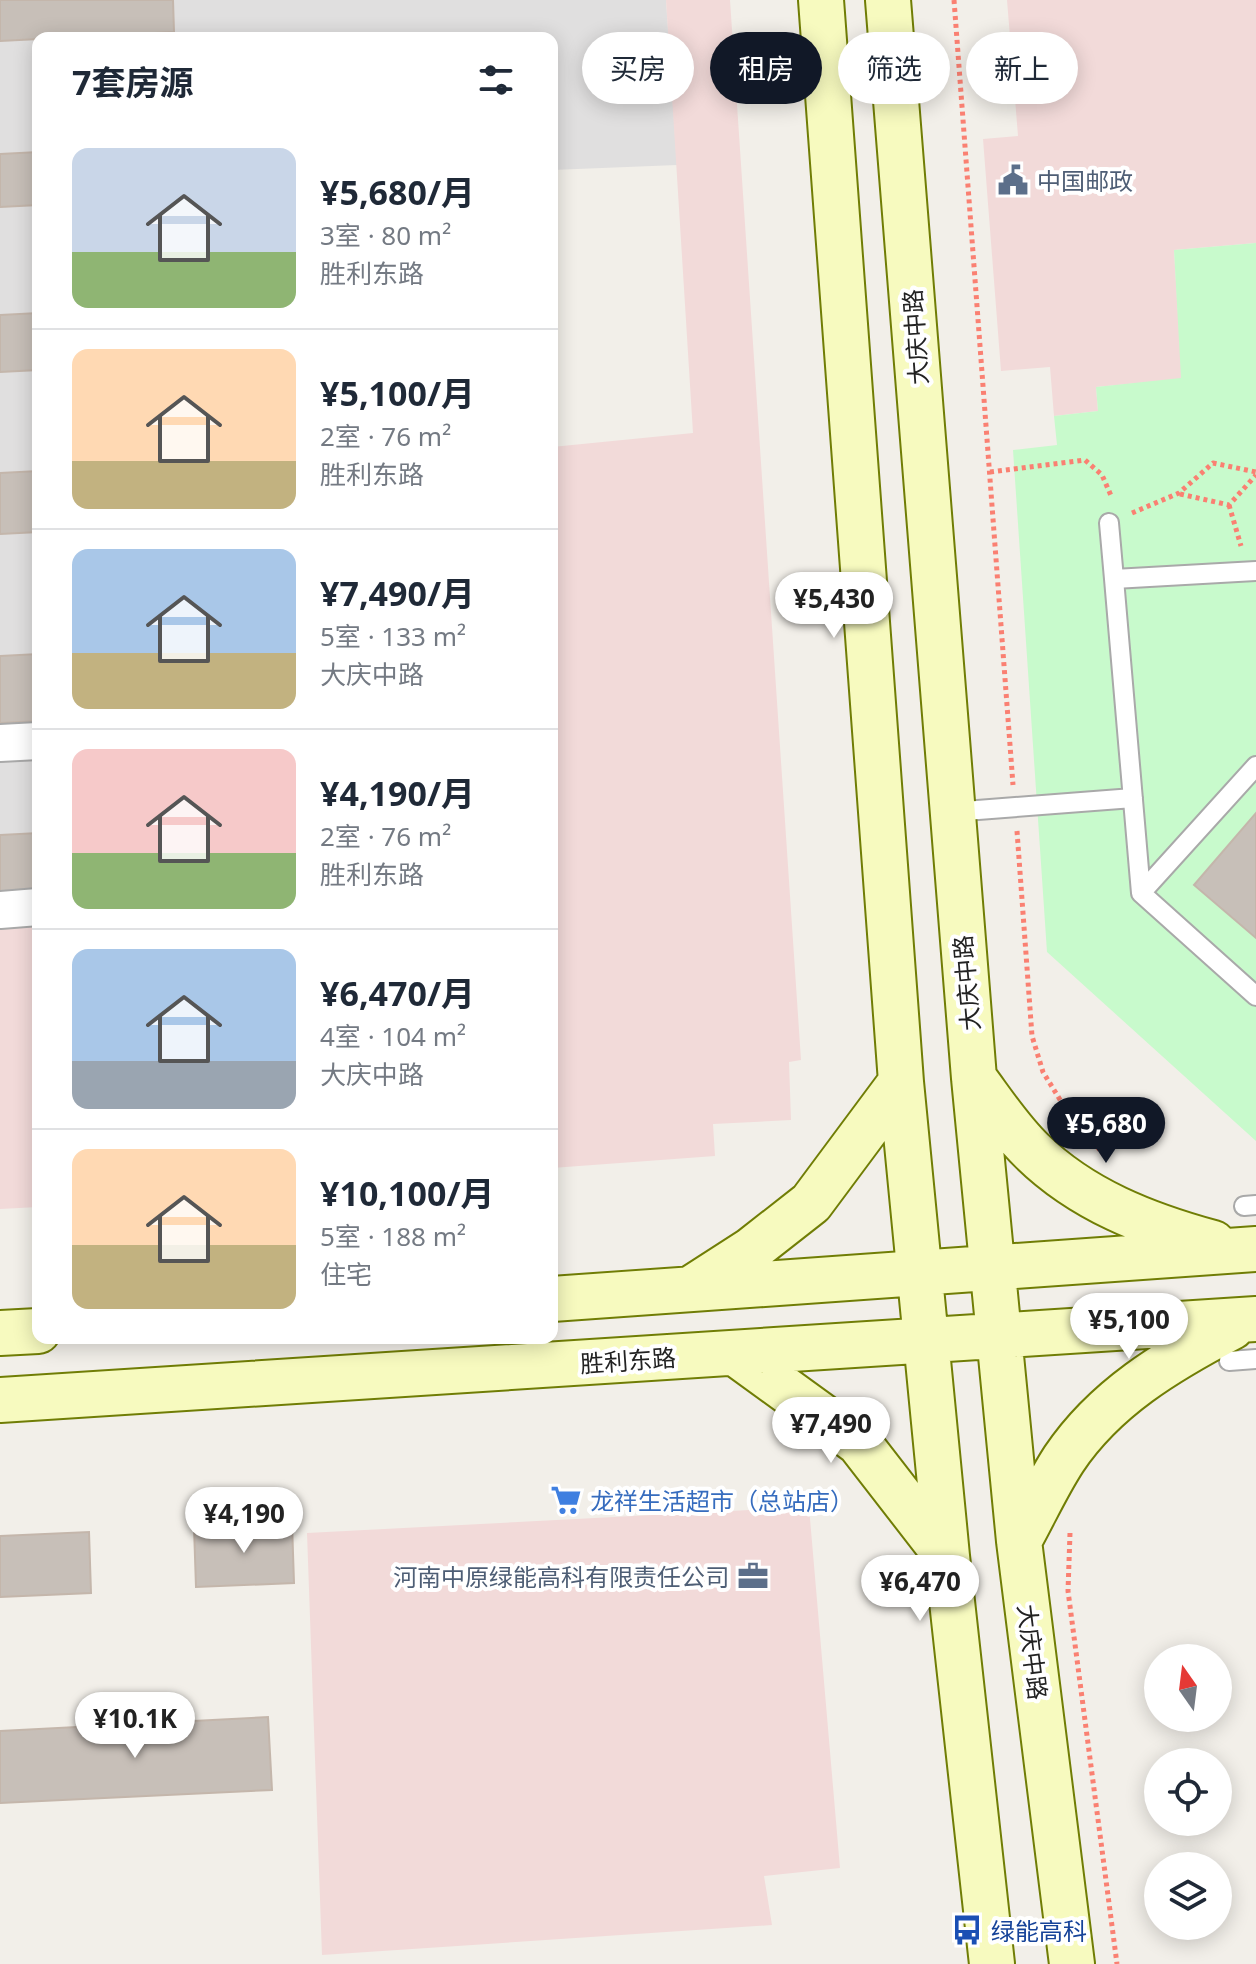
<!DOCTYPE html>
<html lang="zh">
<head>
<meta charset="utf-8">
<style>
  body { margin:0; font-family:"Noto Sans","Noto Sans SC",sans-serif; background:#f6f6f7; color:#1f2937; height:100vh; display:flex; flex-direction:column; font-size:30px; white-space:nowrap }
  * { box-sizing:border-box; margin:0 }
  p { font-size:26px; color:#747a83 }
  .icon { flex:none; width:44px; height:44px; fill:none; stroke:currentColor; stroke-width:2; stroke-linecap:round; stroke-linejoin:round }
  .map { position:relative; flex:1; overflow:hidden }
  .side { position:absolute; left:32px; top:32px; width:526px; height:1312px; display:flex; flex-direction:column; background:#fff; border-radius:16px; box-shadow:0 4px 20px #0003 }
  .side>* { flex:none }
  .guide { position:absolute; left:582px; top:32px; width:554px; height:72px; display:flex; gap:16px }
  .needle { width:52px; rotate:346deg }
  .tools { position:absolute; left:1144px; top:1644px; display:grid; gap:16px }
  .tools a { display:grid; place-items:center; width:88px; height:88px; border-radius:50%; background:#fff; box-shadow:0 4px 20px #0003; font-size:40px }
  .price { position:absolute; translate:-50% -68px; padding:0 18px; border-radius:28px; background:#fff; color:#222; font-size:26px; line-height:52px; filter:drop-shadow(0 2px 4px #0008) }
  .price::after { content:''; position:absolute; left:50%; top:48px; width:24px; height:18px; margin-left:-12px; background:inherit; clip-path:polygon(0 0,100% 0,50% 100%) }
  .price.active { background:#111827; color:#fff }
  ul { padding:0; list-style:none }
  li { display:flex; align-items:center; gap:24px; height:200px; padding:0 40px }
  li+li { border-top:2px solid #e0e1e3 }
  li span { display:grid; place-items:center; flex:none; width:224px; height:160px; border-radius:16px; color:#555 }
  li>.icon { margin-inline-start:auto }
  span .icon { width:96px; height:96px; fill:#fffc; stroke-width:1 }
  li b { font-size:34px }
  h2 { display:flex; justify-content:space-between; align-items:center; height:96px; padding:0 40px; font-size:34px }
  .chip { padding:0 28px; border-radius:36px; background:#fff; box-shadow:0 4px 20px #0003; font-size:28px; line-height:72px }
  .chip.active { background:#111827; color:#fff }
  .map>svg:first-child { display:block }
  .residential { fill:#e0dfdf }
  .commercial { fill:#f2dad9 }
  .park { fill:#c8facc }
  .building { fill:#c7bfb8; stroke:#c4b6ab; stroke-width:2 }
  .lines { fill:none; stroke-linecap:round; stroke-linejoin:round }
  .service-casing { stroke:#a9a9a9; stroke-width:22 }
  .minor-casing { stroke:#a9a9a9; stroke-width:40 }
  .secondary-casing { stroke:#707d05; stroke-width:48 }
  .path { stroke:#fa8072; stroke-width:5; stroke-dasharray:4 4; stroke-linecap:butt }
  .service { stroke:#fff; stroke-width:18 }
  .minor { stroke:#fff; stroke-width:36 }
  .secondary { stroke:#f7fabf; stroke-width:44 }
  .labels { text-anchor:middle; dominant-baseline:central; stroke-width:8; stroke-linejoin:round; paint-order:stroke }
  .service-label { font-size:24px; fill:#4e5e75; stroke:#fff; text-anchor:start }
  .street-label { font-size:24px; fill:#222; stroke:#fff }
  .shop-label { font-size:24px; fill:#366cbe; stroke:#fff; text-anchor:start }
  .transit-label { font-size:24px; fill:#164399; stroke:#fff; text-anchor:start }
</style>
</head>
<body>
<div class="map">
<svg width="1256" height="1964" viewBox="0 0 1256 1964">
  <rect width="100%" height="100%" fill="#f2efe9"/>
  <path class="residential" d="M 0,0 L 666,0 L 677,165 L 552,170 L 552,38 L 38,38 L 38,925 L 0,927 Z"/>
  <path class="commercial" d="M 666,0 L 730,0 L 801,1060 L 789,1062 L 791,1120 L 713,1124 L 715,1156 L 552,1168 L 552,447 L 693,433 Z
    M 1007,0 L 1256,0 L 1256,243 L 1174,250 L 1182,379 L 1096,387 L 1098,411 L 1054,416 L 1050,367 L 1001,371 L 983,139 L 1018,136 Z
    M 38,925 L 38,1207 L 0,1209 L 0,927 Z
    M 809,1507 L 840,1868 L 764,1876 L 772,1925 L 322,1955 L 307,1533 Z"/>
  <path class="park" d="M 1256,243 L 1256,1141 L 1047,952 L 1013,450 L 1057,445 L 1054,416 L 1098,411 L 1096,387 L 1181,378 L 1174,250 Z"/>
  <path class="building" d="M 0,0 L 173,0 L 174,32 L 0,41 Z
    M 38,152 L 38,205 L 0,207 L 0,154 Z
    M 38,313 L 38,370 L 0,372 L 0,315 Z
    M 38,471 L 38,532 L 0,534 L 0,473 Z
    M 38,654 L 38,721 L 0,723 L 0,656 Z
    M 1256,813 L 1256,938 L 1194,885 Z
    M 38,833 L 38,891 L 0,893 L 0,835 Z
    M 292,1523 L 294,1583 L 196,1587 L 194,1527 Z
    M 89,1532 L 91,1593 L 0,1597 L 0,1536 Z
    M 268,1717 L 272,1790 L 0,1803 L 0,1731 Z"/>
  <g class="lines">
    <g class="service-casing">
      <path id="service" d="M 1109,523 L 1114,579
        M 1256,571 L 1114,579 L 1141,893 L 1256,996
        M 952,812 L 1133,798
        M 1141,893 L 1256,766
        M 1244,1206 L 1256,1205
        M 1229,1361 L 1256,1359"/>
    </g>
    <g class="minor-casing">
      <path id="minor" d="M 0,743 L 38,741
        M 0,910 L 38,907"/>
    </g>
    <g class="secondary-casing">
      <path id="secondary" d="M 821,0 L 901,1082 L 947,1556 L 992,1964
        M 888,0 L 974,1078 L 1019,1541 L 1072,1964
        M 974,1078 C 992,1102 1010,1130 1032,1151 C 1082,1200 1147,1225 1213,1243
        M 692,1288 L 751,1250 L 811,1203 L 901,1082
        M 552,1299 L 1256,1249
        M 0,1333 L 38,1331
        M 735,1353 L 859,1443 L 945,1554
        M 0,1400 L 1256,1319
        M 1019,1541 C 1034,1514 1047,1485 1064,1459 C 1105,1398 1167,1361 1232,1327"/>
    </g>
    <path class="path" d="M 954,0 L 1013,785
      M 990,472 L 1085,460 L 1102,475 L 1112,498
      M 1180,494 L 1229,505 L 1256,475
      M 1229,505 L 1241,546
      M 1132,513 L 1179,493 L 1213,463 L 1256,472
      M 1017,831 L 1032,1036 L 1043,1072 L 1070,1116 L 1106,1157
      M 1070,1533 L 1068,1591 L 1117,1964"/>
    <use href="#service" class="service"/>
    <use href="#minor" class="minor"/>
    <use href="#secondary" class="secondary"/>
  </g>
  <defs>
    <g id="civic-bare" transform="scale(2.4)"><path d="M-.6-6.5H3V-4.5H.6V-3L4-1V1h2V6H-6V1h2V-1L-.6-3ZM-1.2 2.5V6h2.4V2.5Z" fill="#5c6f8a" stroke="#fff" stroke-width="2.5" paint-order="stroke"/></g>
    <g id="supermarket-bare" transform="scale(2.4)"><path d="M-6-5.5h2.5l.6 2H6L4.5 2H-2.5L-4.4-4H-6ZM-1.5 3.2a1.3 1.3 0 1 0 .1 0ZM3 3.2a1.3 1.3 0 1 0 .1 0Z" fill="#3f7fe0" stroke="#fff" stroke-width="2.5" paint-order="stroke"/></g>
    <g id="office-bare" transform="scale(2.4)"><path d="M-6-3h4V-5.5h4V-3h4V5H-6ZM-1-4.5V-3h2v-1.5ZM-6 0V1H6V0Z" fill="#5c6f8a" stroke="#fff" stroke-width="2.5" paint-order="stroke"/></g>
    <g id="bus-bare" transform="scale(2.4)"><path d="M-5-6H5V4H4V6H2V4H-2V6H-4V4H-5ZM-3.5-4V0h7V-4ZM-3.5 1.2v1.5H-2V1.2ZM2 1.2v1.5H3.5V1.2Z" fill="#1a4fb4" stroke="#fff" stroke-width="2.5" paint-order="stroke"/></g>
  </defs>
  <g fill-rule="evenodd">
    <use href="#civic-bare" x="1013" y="180"/>
    <use href="#supermarket-bare" x="566" y="1500"/>
    <use href="#office-bare" x="753" y="1576"/>
    <use href="#bus-bare" x="967" y="1930"/>
  </g>
  <g class="labels">
    <g class="service-label">
      <text x="1037" y="180">中国邮政</text>
      <text x="729" y="1576" text-anchor="end">河南中原绿能高科有限责任公司</text>
    </g>
    <g class="street-label">
      <text transform="translate(915 337) rotate(-94)">大庆中路</text>
      <text transform="translate(966 983) rotate(-95)">大庆中路</text>
      <text transform="translate(628 1360) rotate(-4)">胜利东路</text>
      <text transform="translate(1033 1652) rotate(83)">大庆中路</text>
    </g>
    <g class="shop-label">
      <text x="590" y="1500">龙祥生活超市（总站店）</text>
    </g>
    <g class="transit-label">
      <text x="991" y="1930">绿能高科</text>
    </g>
  </g>
</svg>
<div class="tools">
<a><svg class="needle" viewBox="-14 -14 28 28"><path d="M0-13l5 13h-10z" fill="#e53935"/><path d="M0 13l5-13h-10z" fill="#747a83"/></svg></a>
<a><svg class="icon" aria-label="locate" viewBox="0 0 24 24"><circle cx="12" cy="12" r="6"/><path d="M12 2v4M12 18v4M2 12h4M18 12h4"/></svg></a>
<a><svg class="icon" aria-label="layers" viewBox="0 0 24 24"><path d="M12 4l9 5-9 5-9-5zM3 14l9 5 9-5"/></svg></a>
</div>
<b class="price" style="left:834px;top:640px">¥5,430</b>
<b class="price active" style="left:1106px;top:1165px">¥5,680</b>
<b class="price" style="left:1129px;top:1361px">¥5,100</b>
<b class="price" style="left:831px;top:1465px">¥7,490</b>
<b class="price" style="left:244px;top:1555px">¥4,190</b>
<b class="price" style="left:920px;top:1623px">¥6,470</b>
<b class="price" style="left:135px;top:1760px">¥10.1K</b>
<div class="guide">
<a class="chip">买房</a>
<a class="chip active">租房</a>
<a class="chip">筛选</a>
<a class="chip">新上</a>
</div>
<section class="side">
<h2>7套房源<svg class="icon" aria-label="filters" viewBox="0 0 24 24"><path d="M4 7h16M4 17h16"/><circle cx="9" cy="7" r="2"/><circle cx="15" cy="17" r="2"/></svg></h2>
<ul>
<li><span style="background:linear-gradient(#c9d6e8 65%,#8fb573 0)"><svg class="icon" aria-label="home" viewBox="0 0 24 24"><path d="M3 11l9-7 9 7M6 9v11h12V9"/></svg></span><div><b>¥5,680/月</b><p>3室 · 80 m²</p><p>胜利东路</p></div></li>
<li><span style="background:linear-gradient(#ffd9b3 70%,#c2b280 0)"><svg class="icon" aria-label="home" viewBox="0 0 24 24"><path d="M3 11l9-7 9 7M6 9v11h12V9"/></svg></span><div><b>¥5,100/月</b><p>2室 · 76 m²</p><p>胜利东路</p></div></li>
<li><span style="background:linear-gradient(#a9c7e8 65%,#c2b280 0)"><svg class="icon" aria-label="home" viewBox="0 0 24 24"><path d="M3 11l9-7 9 7M6 9v11h12V9"/></svg></span><div><b>¥7,490/月</b><p>5室 · 133 m²</p><p>大庆中路</p></div></li>
<li><span style="background:linear-gradient(#f6c9c9 65%,#8fb573 0)"><svg class="icon" aria-label="home" viewBox="0 0 24 24"><path d="M3 11l9-7 9 7M6 9v11h12V9"/></svg></span><div><b>¥4,190/月</b><p>2室 · 76 m²</p><p>胜利东路</p></div></li>
<li><span style="background:linear-gradient(#a9c7e8 70%,#9aa5b1 0)"><svg class="icon" aria-label="home" viewBox="0 0 24 24"><path d="M3 11l9-7 9 7M6 9v11h12V9"/></svg></span><div><b>¥6,470/月</b><p>4室 · 104 m²</p><p>大庆中路</p></div></li>
<li><span style="background:linear-gradient(#ffd9b3 60%,#c2b280 0)"><svg class="icon" aria-label="home" viewBox="0 0 24 24"><path d="M3 11l9-7 9 7M6 9v11h12V9"/></svg></span><div><b>¥10,100/月</b><p>5室 · 188 m²</p><p>住宅</p></div></li>
</ul>
</section>
</div>
</body>
</html>
